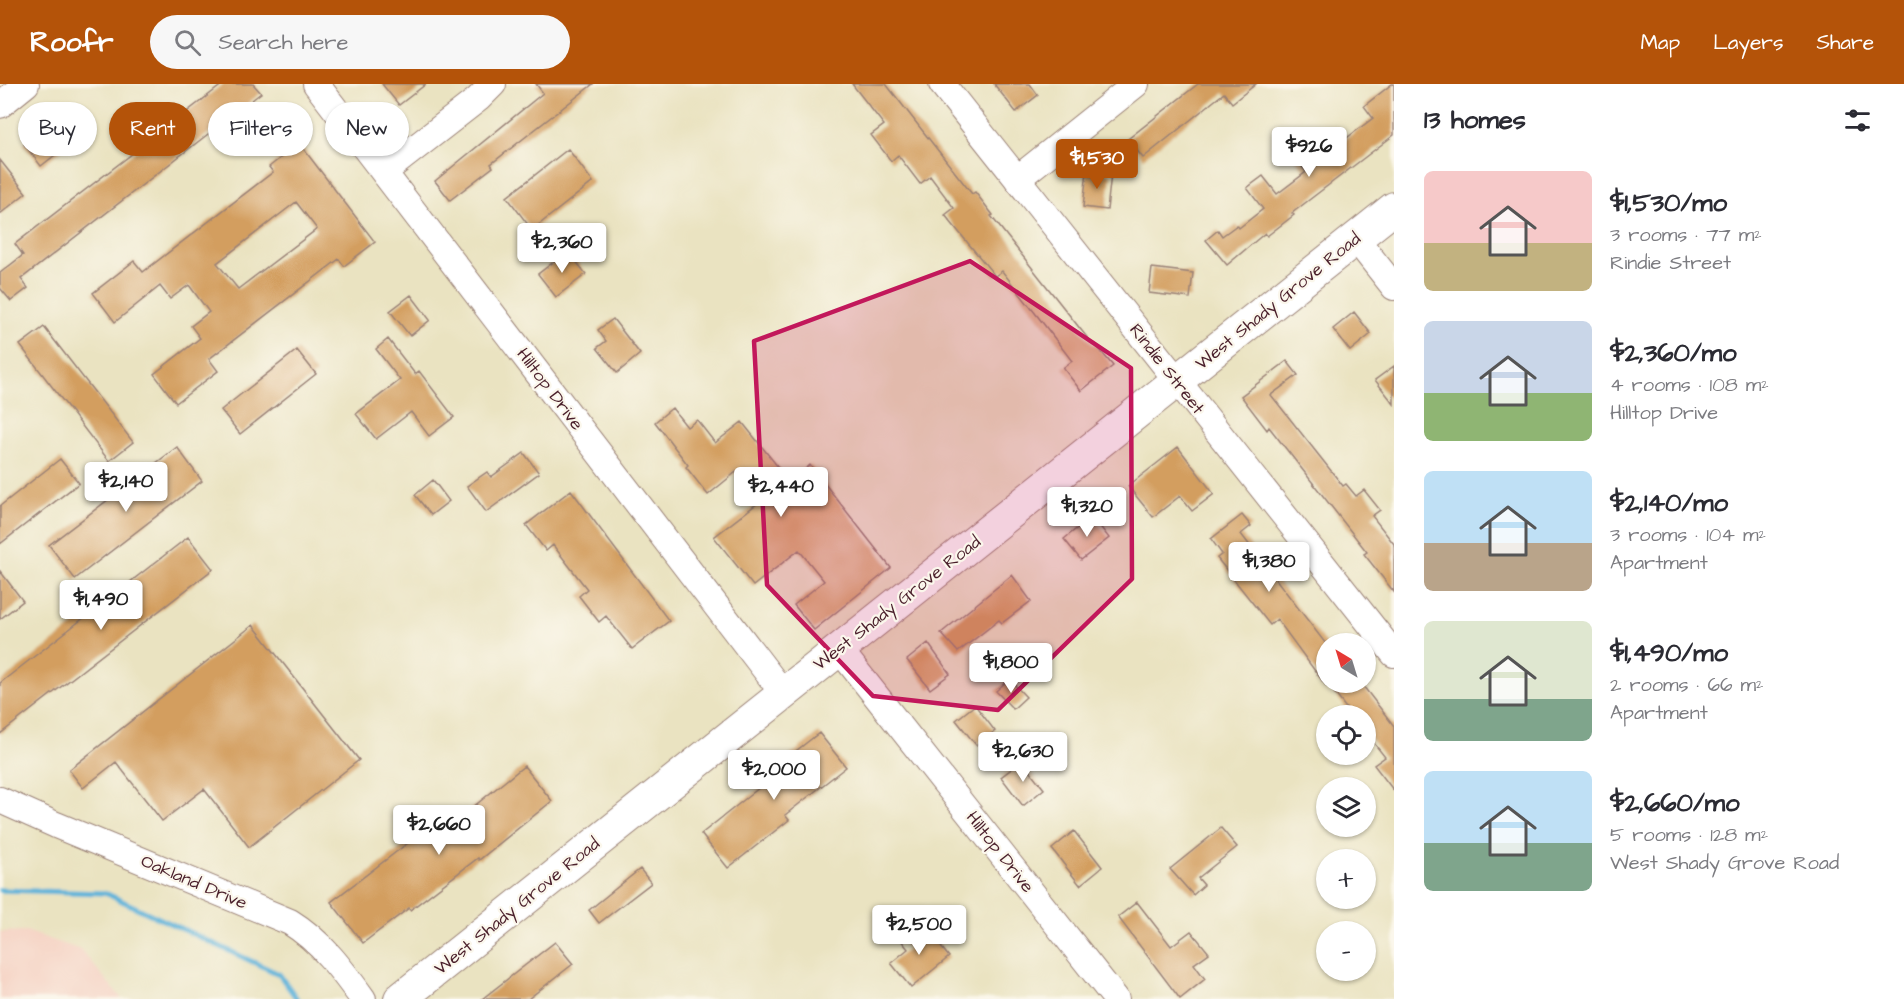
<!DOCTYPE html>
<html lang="en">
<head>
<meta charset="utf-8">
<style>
  body { margin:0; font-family:"Architects Daughter",sans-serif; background:#f7f7f7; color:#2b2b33; height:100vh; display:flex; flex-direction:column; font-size:22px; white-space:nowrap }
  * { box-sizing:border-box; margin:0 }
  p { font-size:20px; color:#7c7c81 }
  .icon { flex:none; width:33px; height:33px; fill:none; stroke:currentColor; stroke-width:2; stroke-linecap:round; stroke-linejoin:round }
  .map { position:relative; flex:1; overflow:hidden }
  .side { display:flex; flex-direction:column; background:#fff; width:510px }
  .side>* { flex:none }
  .hud { position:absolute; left:18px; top:18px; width:570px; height:54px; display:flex; gap:12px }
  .needle { width:39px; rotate:322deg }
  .controls { position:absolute; left:1316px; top:549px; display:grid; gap:12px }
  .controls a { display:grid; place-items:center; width:60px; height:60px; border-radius:50%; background:#fff; box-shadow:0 2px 4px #0004; font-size:30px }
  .price { position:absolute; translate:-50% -51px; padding:0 14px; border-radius:6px; background:#fff; color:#222; font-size:20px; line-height:39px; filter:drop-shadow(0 2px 3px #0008) }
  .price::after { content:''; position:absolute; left:50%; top:36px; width:18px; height:14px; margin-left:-9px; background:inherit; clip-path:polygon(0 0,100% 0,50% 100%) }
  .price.active { background:#b45309; color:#fff }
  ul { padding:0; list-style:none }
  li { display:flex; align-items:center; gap:18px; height:150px; padding:0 30px }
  li span { display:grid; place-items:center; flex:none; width:168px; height:120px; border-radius:9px; color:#555 }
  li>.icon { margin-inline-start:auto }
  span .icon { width:72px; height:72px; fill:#fffc; stroke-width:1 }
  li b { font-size:26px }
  h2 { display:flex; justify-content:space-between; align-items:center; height:72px; padding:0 30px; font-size:26px }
  .pill { padding:0 21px; border-radius:27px; background:#fff; box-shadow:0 2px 4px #0004; font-size:21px; line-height:54px }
  .pill.active { background:#b45309; color:#fff }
  header { display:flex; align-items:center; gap:36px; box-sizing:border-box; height:84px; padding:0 30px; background:#b45309; color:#fff }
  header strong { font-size:28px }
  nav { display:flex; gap:33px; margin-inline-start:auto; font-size:21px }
  .search { width:420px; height:54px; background:#f7f7f7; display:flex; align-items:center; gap:15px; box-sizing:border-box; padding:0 21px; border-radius:33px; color:#7c7c81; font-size:22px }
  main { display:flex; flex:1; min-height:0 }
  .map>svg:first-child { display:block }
  .built { fill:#f5d2c3 }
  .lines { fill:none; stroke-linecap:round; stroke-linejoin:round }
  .stream { stroke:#5db3da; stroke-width:5 }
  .building { fill:#d39e5e; fill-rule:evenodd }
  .minor-casing { stroke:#9a8176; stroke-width:28 }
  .major-casing { stroke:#9a8176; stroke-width:34 }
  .minor { stroke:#fff; stroke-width:26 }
  .major { stroke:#fff; stroke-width:32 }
  .marked { fill:#c2185b; fill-opacity:0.2; stroke:#c2185b; stroke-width:4.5; stroke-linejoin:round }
  .labels { text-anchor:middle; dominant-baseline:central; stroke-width:4.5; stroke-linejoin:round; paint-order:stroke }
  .street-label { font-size:18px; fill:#4a1f2b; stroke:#fbf7ec }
</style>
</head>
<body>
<header>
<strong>Roofr</strong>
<div class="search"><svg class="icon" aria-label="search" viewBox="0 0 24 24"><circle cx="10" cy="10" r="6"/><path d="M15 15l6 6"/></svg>Search here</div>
<nav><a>Map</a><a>Layers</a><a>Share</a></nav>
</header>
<main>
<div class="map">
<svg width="1394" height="915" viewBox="0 0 1394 915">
  <rect width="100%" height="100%" fill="#fbf7ec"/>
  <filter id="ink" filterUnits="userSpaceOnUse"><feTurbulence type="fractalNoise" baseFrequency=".0167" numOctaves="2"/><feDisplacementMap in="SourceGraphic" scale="12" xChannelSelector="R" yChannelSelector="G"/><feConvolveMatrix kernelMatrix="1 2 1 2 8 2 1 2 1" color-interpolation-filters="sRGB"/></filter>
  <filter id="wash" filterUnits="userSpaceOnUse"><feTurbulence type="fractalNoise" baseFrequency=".008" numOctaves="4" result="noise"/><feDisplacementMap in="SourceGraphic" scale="24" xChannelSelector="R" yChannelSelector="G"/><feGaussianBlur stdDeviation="1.35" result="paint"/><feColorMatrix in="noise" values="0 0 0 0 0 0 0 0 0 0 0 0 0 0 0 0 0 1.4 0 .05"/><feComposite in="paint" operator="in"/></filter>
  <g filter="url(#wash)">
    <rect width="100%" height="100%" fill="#eae3c1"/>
    <path class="built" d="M 26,847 L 81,866 L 122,915 L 0,915 L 0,848 Z"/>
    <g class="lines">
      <path class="stream" d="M 0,806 L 105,809 L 279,890 L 297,915"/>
    </g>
    <g id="blocks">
      <path class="building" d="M 223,0 L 253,0 L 261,9 L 21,195 L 28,204 L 11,217 L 0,204 L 0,189 L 23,171 L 15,160 Z
        M 382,0 L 426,0 L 399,21 Z
        M 536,0 L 593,0 L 491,80 L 493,83 L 450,116 L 435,97 L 543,9 Z
        M 852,0 L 886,0 L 972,110 L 975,108 L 993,131 L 991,132 L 1093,261 L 1095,260 L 1113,282 L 1081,307 L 1063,284 L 1072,277 L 1039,234 L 1002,187 L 995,192 L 945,131 L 954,124 L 930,92 L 920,100 L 898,71 L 891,77 L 871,51 L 884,41 Z
        M 994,0 L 1030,0 L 1038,11 L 1016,28 Z
        M 1198,0 L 1256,0 L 1232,19 L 1224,9 L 1143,74 L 1128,55 Z
        M 1392,0 L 1394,0 L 1394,51 L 1292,129 L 1294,131 L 1267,152 L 1265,149 L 1227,181 L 1206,156 L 1218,146 L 1222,152 L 1237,141 L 1239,144 L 1263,125 L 1247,104 L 1263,92 L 1277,110 L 1306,88 L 1295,74 L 1320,54 L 1327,62 L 1340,52 L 1344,56 L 1373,34 L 1364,22 Z
        M 75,20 L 92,42 L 41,82 L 24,60 Z
        M 299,59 L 375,158 L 344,182 L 339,175 L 209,275 L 218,287 L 176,319 L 154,290 L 200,254 L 191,242 L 209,228 L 189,201 L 170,215 L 160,202 L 115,238 L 93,209 L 134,177 L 143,188 L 273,88 L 269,83 ZM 296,118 L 317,145 L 238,205 L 217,179 Z
        M 568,65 L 593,98 L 532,146 L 507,113 Z
        M 0,76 L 26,109 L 0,130 Z
        M 1087,87 L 1111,90 L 1107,126 L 1083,123 Z
        M 568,167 L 586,190 L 556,213 L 538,190 Z
        M 1152,184 L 1193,189 L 1190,214 L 1149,209 Z
        M 411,211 L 430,236 L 410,252 L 390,227 Z
        M 1354,228 L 1371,250 L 1350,267 L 1333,245 Z
        M 613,235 L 640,270 L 617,289 L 597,264 L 606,257 L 598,246 Z
        M 44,243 L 133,358 L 109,377 L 20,261 Z
        M 388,255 L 415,290 L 419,287 L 454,333 L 429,352 L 411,328 L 376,355 L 356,330 L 400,296 L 376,265 Z
        M 297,266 L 316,290 L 240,350 L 221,326 Z
        M 1287,277 L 1298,291 L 1271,311 L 1343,402 L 1346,400 L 1356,412 L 1364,406 L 1380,426 L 1372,432 L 1394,460 L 1394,508 L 1364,470 L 1367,468 L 1269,343 L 1267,346 L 1241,312 Z
        M 1394,282 L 1394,320 L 1375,296 Z
        M 672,324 L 687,343 L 697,336 L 715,359 L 742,338 L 790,398 L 810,381 L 891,484 L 814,546 L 794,521 L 824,497 L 799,466 L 753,502 L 714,453 L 759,418 L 736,388 L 708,411 L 686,383 L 688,381 L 655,338 Z
        M 177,363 L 202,397 L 75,495 L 49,461 Z
        M 1178,363 L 1214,410 L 1192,427 L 1180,412 L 1153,433 L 1128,402 Z
        M 524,369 L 539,389 L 486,428 L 467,402 L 487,388 L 491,393 Z
        M 60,375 L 79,399 L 0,460 L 0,422 Z
        M 433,396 L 449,417 L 431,431 L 415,411 Z
        M 571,406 L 669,537 L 632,565 L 606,532 L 599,538 L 579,512 L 587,505 L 553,461 L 546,467 L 526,441 Z
        M 1242,431 L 1251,442 L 1241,450 L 1326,560 L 1326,602 L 1277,535 L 1270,541 L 1217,474 L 1222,470 L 1211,455 Z
        M 1092,432 L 1109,454 L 1081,476 L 1064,455 Z
        M 188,453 L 213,485 L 0,650 L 0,599 Z
        M 0,487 L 23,517 L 0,535 Z
        M 1012,491 L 1031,517 L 1002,539 L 999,536 L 958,568 L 941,549 Z
        M 253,541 L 359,676 L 249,763 L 204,705 L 162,737 L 116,678 L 83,704 L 69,686 Z
        M 928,559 L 950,590 L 930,605 L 907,576 Z
        M 1009,595 L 1026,613 L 1013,625 L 996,607 Z
        M 1326,598 L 1360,598 L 1394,642 L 1394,707 L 1374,681 L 1385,673 L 1365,648 L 1365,632 L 1352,632 Z
        M 975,621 L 995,647 L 976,661 L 956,636 Z
        M 819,649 L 846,683 L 785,731 L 789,736 L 728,784 L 701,750 L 769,696 L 765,691 Z
        M 1022,677 L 1044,705 L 1023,722 L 1001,693 Z
        M 524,682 L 552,717 L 479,776 L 478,774 L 410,826 L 409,824 L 363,859 L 331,818 L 430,742 L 437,752 Z
        M 1221,744 L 1237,763 L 1198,794 L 1204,801 L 1193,811 L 1170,785 Z
        M 1074,747 L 1102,783 L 1080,801 L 1052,765 Z
        M 640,785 L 651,799 L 599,839 L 589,826 Z
        M 1137,818 L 1171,862 L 1191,847 L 1209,869 L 1194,880 L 1205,895 L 1180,915 L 1118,833 Z
        M 922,839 L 949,873 L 911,904 L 891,879 L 908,865 L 900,855 Z
        M 555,858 L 573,880 L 528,915 L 482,915 Z"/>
    </g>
  </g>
  <g filter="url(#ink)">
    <use href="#blocks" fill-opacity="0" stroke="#9a8176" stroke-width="1.5"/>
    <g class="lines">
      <g class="minor-casing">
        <path id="minor" d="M 316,0 L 783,609
          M 942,0 L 1394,570
          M 0,21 L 26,0
          M 384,88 L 478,15 L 493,0
          M 1017,95 L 1136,0
          M 1356,155 L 1394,203
          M 839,565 L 1116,915
          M 0,716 L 56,741 L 290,838 C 321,857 342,886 363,915"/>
      </g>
      <g class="major-casing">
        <path id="major" d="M 400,915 L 1394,124"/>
      </g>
      <use href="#minor" class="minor"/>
      <use href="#major" class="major"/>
    </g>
  </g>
  <path class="marked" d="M 970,177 L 1131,284 L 1132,495 L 998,626 L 873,612 L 767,501 L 754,257 Z"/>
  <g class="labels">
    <g class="street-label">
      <text transform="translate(1278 217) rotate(-39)">West Shady Grove Road</text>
      <text transform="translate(1167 285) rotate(52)">Rindie Street</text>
      <text transform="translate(550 305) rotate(53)">Hilltop Drive</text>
      <text transform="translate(897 519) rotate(-38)">West Shady Grove Road</text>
      <text transform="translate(1000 768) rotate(52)">Hilltop Drive</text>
      <text transform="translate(194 798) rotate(23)">Oakland Drive</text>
      <text transform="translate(517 822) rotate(-39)">West Shady Grove Road</text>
    </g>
  </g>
</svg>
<div class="controls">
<a><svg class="needle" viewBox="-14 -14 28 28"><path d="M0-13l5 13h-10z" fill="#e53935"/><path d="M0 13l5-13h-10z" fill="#7c7c81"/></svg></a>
<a><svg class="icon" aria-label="locate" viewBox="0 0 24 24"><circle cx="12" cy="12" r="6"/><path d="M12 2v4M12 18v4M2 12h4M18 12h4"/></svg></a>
<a><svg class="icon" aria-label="layers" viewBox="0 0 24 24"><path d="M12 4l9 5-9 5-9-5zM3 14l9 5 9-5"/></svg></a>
<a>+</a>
<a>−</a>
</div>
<b class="price" style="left:1309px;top:94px">$926</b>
<b class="price active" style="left:1097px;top:106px">$1,530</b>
<b class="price" style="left:562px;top:190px">$2,360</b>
<b class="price" style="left:126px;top:429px">$2,140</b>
<b class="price" style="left:781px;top:434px">$2,440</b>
<b class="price" style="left:1087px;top:454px">$1,320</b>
<b class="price" style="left:1269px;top:509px">$1,380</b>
<b class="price" style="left:101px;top:547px">$1,490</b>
<b class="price" style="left:1011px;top:610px">$1,800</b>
<b class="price" style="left:1023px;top:699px">$2,630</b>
<b class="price" style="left:774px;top:717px">$2,000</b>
<b class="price" style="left:439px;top:772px">$2,660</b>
<b class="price" style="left:919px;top:872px">$2,500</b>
<div class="hud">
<a class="pill">Buy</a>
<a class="pill active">Rent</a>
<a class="pill">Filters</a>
<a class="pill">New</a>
</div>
</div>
<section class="side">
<h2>13 homes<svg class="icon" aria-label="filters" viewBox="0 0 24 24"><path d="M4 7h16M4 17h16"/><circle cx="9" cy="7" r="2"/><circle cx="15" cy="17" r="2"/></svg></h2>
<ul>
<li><span style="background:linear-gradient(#f6c9c9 60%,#c2b280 0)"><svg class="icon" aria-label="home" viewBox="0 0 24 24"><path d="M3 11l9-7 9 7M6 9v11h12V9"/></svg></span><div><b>$1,530/mo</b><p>3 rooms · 77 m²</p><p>Rindie Street</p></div></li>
<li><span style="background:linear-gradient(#c9d6e8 60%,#8fb573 0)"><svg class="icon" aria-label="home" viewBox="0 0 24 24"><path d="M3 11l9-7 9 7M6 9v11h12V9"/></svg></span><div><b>$2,360/mo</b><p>4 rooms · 108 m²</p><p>Hilltop Drive</p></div></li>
<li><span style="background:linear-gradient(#bfe0f5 60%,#b9a48a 0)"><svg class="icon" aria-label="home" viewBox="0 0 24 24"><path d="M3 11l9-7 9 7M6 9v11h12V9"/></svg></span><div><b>$2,140/mo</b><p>3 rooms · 104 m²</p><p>Apartment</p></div></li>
<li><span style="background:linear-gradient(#dfe7d0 65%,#7fa58c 0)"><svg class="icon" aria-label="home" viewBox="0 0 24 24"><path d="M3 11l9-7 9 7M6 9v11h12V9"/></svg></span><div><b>$1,490/mo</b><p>2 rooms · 66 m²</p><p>Apartment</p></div></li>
<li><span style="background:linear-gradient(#bfe0f5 60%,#7fa58c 0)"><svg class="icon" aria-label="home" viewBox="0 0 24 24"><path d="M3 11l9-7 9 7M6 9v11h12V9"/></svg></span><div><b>$2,660/mo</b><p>5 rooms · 128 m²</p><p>West Shady Grove Road</p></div></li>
</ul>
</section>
</main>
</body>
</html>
